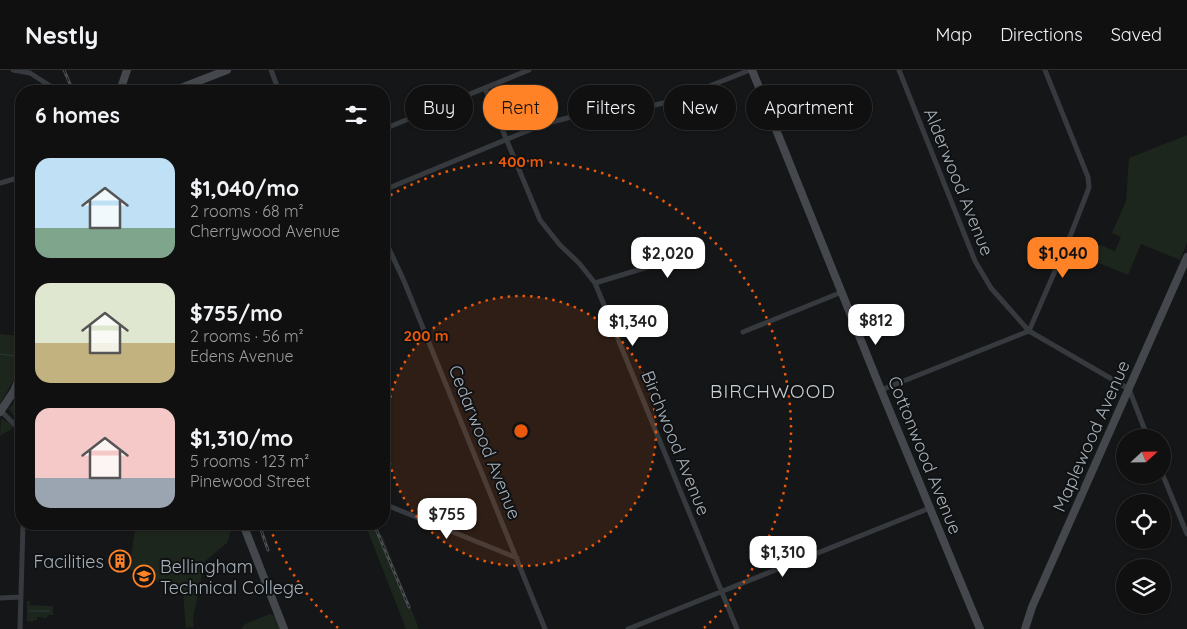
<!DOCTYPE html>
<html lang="en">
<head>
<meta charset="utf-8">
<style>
  body { margin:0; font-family:Quicksand,sans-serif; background:#19191a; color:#f1f3f6; height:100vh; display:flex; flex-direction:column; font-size:19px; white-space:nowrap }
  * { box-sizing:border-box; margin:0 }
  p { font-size:16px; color:#9c9d9f }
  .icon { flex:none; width:28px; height:28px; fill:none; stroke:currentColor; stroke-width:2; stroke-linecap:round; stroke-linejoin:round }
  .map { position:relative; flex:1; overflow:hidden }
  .drawer { position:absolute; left:15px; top:15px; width:375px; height:445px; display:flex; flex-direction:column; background:#101011; border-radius:20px; box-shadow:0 1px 4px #0004,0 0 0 1px #303031 }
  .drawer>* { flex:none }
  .banner { position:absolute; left:405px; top:15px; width:475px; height:45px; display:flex; gap:10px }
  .needle { width:32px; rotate:68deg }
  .tools { position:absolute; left:1116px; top:359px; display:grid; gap:10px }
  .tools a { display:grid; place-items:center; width:55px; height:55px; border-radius:50%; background:#101011; box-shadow:0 1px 4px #0004,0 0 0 1px #303031; font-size:25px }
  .price { position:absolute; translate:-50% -42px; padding:0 11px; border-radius:10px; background:#fff; color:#222; font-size:16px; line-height:32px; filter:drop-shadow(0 1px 2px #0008) }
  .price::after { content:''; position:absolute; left:50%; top:30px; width:15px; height:11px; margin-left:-8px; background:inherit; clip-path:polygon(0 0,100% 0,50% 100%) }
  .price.selected { background:#ff8226; color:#111 }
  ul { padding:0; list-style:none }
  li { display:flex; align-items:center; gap:15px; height:125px; padding:0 20px }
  li span { display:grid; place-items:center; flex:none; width:140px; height:100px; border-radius:15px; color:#555 }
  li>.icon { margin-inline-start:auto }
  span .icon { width:60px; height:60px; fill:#fffc; stroke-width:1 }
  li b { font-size:21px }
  h2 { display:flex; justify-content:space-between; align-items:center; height:60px; padding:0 20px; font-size:21px }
  .chip { padding:0 18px; border-radius:22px; background:#101011; box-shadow:0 1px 4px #0004,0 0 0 1px #303031; font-size:18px; line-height:45px }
  .chip.selected { background:#ff8226; color:#111 }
  header { display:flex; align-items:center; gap:30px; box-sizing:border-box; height:70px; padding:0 25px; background:#101011; border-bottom:1px solid #303031 }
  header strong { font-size:24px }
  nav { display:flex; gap:28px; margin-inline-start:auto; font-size:18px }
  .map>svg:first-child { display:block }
  .green { fill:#1d261d }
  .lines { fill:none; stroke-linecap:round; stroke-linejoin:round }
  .stream { stroke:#2a393d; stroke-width:1 }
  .street { stroke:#36393d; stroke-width:5 }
  .secondary { stroke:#44484d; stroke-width:8 }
  .rail-casing { stroke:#494d52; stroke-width:3 }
  .rail { stroke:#101112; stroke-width:1; stroke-dasharray:4; stroke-linecap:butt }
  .ring { fill:none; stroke:#e8590c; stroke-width:2.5; stroke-dasharray:2.5 5 }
  .labels { text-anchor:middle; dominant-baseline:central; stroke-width:4; stroke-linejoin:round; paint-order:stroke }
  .street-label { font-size:18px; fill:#a6b0b9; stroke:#101112 }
  .poi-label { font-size:18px; fill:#a6b0b9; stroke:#101112; text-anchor:end }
  .neighbourhood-label { font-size:19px; letter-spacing:1px; fill:#c7ced4; stroke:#101112 }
  .centre { fill:#e8590c; stroke:#101112; stroke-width:2.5 }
  .ring-label { font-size:15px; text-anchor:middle; font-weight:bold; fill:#e8590c; stroke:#101112; stroke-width:4; stroke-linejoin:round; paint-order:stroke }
</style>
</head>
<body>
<header>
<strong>Nestly</strong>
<nav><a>Map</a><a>Directions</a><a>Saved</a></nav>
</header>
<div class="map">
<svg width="1187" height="559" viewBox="0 0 1187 559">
  <rect width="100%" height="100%" fill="#151617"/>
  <path class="green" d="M 1187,65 L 1187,173 L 1180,190 L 1141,174 L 1128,205 L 1070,181 L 1077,166 L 1115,181 L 1121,167 L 1112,163 L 1126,131 L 1129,88 Z
    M 0,264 L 21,266 L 21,308 L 16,306 L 0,334 Z
    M 21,312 L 21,356 L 8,338 L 12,336 Z
    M 1,348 L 12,355 L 13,358 L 0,366 Z
    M 136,454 L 233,454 L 227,473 L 205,491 L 193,548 L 194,557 L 186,558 L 183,523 L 129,499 Z
    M 361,454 L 373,454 L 383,467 L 419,559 L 406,559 L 367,459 Z
    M 27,531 L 30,531 L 30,535 L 53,536 L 53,545 L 47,545 L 47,548 L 37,547 L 37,550 L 33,550 L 33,552 L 27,551 Z
    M 270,544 L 275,546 L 280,559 L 241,559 L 245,554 Z"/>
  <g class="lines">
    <path class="stream" d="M 0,284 L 21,287
      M 29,541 L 49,541"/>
    <path class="street" d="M 13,0 L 30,3 L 58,21
      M 271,0 L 279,21
      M 899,0 L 975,191 L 991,218 L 1029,261 L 1129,319 L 1148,368
      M 485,18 L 540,150 L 560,175 L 579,193 L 595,213 L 737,559
      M 384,59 L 529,0
      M 0,113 L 21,107
      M 384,120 L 544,54 L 591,42 L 655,35 L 672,31 L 750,0
      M 384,168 L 404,211 L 545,559
      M 595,213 L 658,194 C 665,197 668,200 676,196 L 677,192 L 676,188 L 670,186 L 658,194
      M 743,262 L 842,222
      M 881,320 L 1029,261 L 1071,164 L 1087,123 L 1089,117 L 1088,107 L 1045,0
      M 1,341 L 21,361
      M 1162,403 L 1187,464
      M 384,434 L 517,488
      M 0,528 L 21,527
      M 20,559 L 23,454
      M 628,559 L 930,438"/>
    <path class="secondary" d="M 752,0 L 881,320 L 980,559
      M 120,21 L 127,0
      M 173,21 L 227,0
      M 0,342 L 14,321 L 21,304
      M 243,454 L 284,559
      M 1025,559 L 1032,537 L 1187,187"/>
    <g class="rail-casing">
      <path id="rail" d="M 64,0 L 73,21
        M 259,454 L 268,480
        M 372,454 L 376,459 L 409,537"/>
    </g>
    <use href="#rail" class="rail"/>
  </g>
  <circle cx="521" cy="361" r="135" fill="#e8590c" fill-opacity=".12"/>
  <g class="ring">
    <circle cx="521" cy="361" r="135"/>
    <path d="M338 558A269 269 0 0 1 269 455M384 129A269 269 0 0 1 704 558"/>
  </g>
  <defs>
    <g id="building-ring" transform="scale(1.125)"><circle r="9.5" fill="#101112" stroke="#ff8226" stroke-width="1.5"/><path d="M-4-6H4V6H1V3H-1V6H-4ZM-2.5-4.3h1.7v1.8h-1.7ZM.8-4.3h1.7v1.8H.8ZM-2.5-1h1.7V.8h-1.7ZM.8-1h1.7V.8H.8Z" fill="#ff8226"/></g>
    <g id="university-ring" transform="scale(1.125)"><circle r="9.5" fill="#101112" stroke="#ff8226" stroke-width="1.5"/><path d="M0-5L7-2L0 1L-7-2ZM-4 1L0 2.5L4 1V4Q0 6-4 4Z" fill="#ff8226"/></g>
  </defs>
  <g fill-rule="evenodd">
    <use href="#building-ring" x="120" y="491"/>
    <use href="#university-ring" x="144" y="506"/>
  </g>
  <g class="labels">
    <g class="street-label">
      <text transform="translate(959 112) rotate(68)">Alderwood Avenue</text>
      <text transform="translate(1091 366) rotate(-66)">Maplewood Avenue</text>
      <text transform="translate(485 372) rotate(68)">Cedarwood Avenue</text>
      <text transform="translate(676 373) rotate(68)">Birchwood Avenue</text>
      <text transform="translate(925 385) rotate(68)">Cottonwood Avenue</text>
    </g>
    <g class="poi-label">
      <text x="104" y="491">Facilities</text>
      <text x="160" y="496" text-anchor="start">Bellingham<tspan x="160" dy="21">Technical College</tspan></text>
    </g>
    <g class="neighbourhood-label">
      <text x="773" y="321">BIRCHWOOD</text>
    </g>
  </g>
  <circle cx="521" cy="361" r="8" class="centre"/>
  <g class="ring-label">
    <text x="521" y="97">400 m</text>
    <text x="426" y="271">200 m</text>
  </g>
</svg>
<div class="tools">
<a><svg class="needle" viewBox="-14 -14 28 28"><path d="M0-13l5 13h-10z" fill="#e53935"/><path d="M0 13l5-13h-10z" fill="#9c9d9f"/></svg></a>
<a><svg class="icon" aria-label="locate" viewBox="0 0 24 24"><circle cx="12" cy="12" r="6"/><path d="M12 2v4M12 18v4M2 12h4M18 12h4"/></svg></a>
<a><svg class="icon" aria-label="layers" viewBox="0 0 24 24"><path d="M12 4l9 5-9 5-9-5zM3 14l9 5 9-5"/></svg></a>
</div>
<b class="price" style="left:668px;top:209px">$2,020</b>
<b class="price selected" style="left:1063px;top:209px">$1,040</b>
<b class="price" style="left:876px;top:276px">$812</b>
<b class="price" style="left:633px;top:277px">$1,340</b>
<b class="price" style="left:447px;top:470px">$755</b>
<b class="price" style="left:783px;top:508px">$1,310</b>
<div class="banner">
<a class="chip">Buy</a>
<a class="chip selected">Rent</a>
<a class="chip">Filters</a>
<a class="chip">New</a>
<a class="chip">Apartment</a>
</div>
<section class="drawer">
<h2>6 homes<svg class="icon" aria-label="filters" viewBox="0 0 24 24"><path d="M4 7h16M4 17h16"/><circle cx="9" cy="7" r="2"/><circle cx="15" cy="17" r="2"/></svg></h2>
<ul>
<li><span style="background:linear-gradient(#bfe0f5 70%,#7fa58c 0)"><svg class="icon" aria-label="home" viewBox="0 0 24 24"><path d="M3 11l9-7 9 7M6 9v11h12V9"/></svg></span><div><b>$1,040/mo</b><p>2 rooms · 68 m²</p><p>Cherrywood Avenue</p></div></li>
<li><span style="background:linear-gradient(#dfe7d0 60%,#c2b280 0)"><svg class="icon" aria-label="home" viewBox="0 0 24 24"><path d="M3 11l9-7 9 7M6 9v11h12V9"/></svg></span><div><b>$755/mo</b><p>2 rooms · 56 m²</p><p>Edens Avenue</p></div></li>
<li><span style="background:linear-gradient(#f6c9c9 70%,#9aa5b1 0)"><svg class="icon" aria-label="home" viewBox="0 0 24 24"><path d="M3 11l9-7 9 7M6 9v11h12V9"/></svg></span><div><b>$1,310/mo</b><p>5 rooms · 123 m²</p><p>Pinewood Street</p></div></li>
</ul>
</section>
</div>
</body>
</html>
